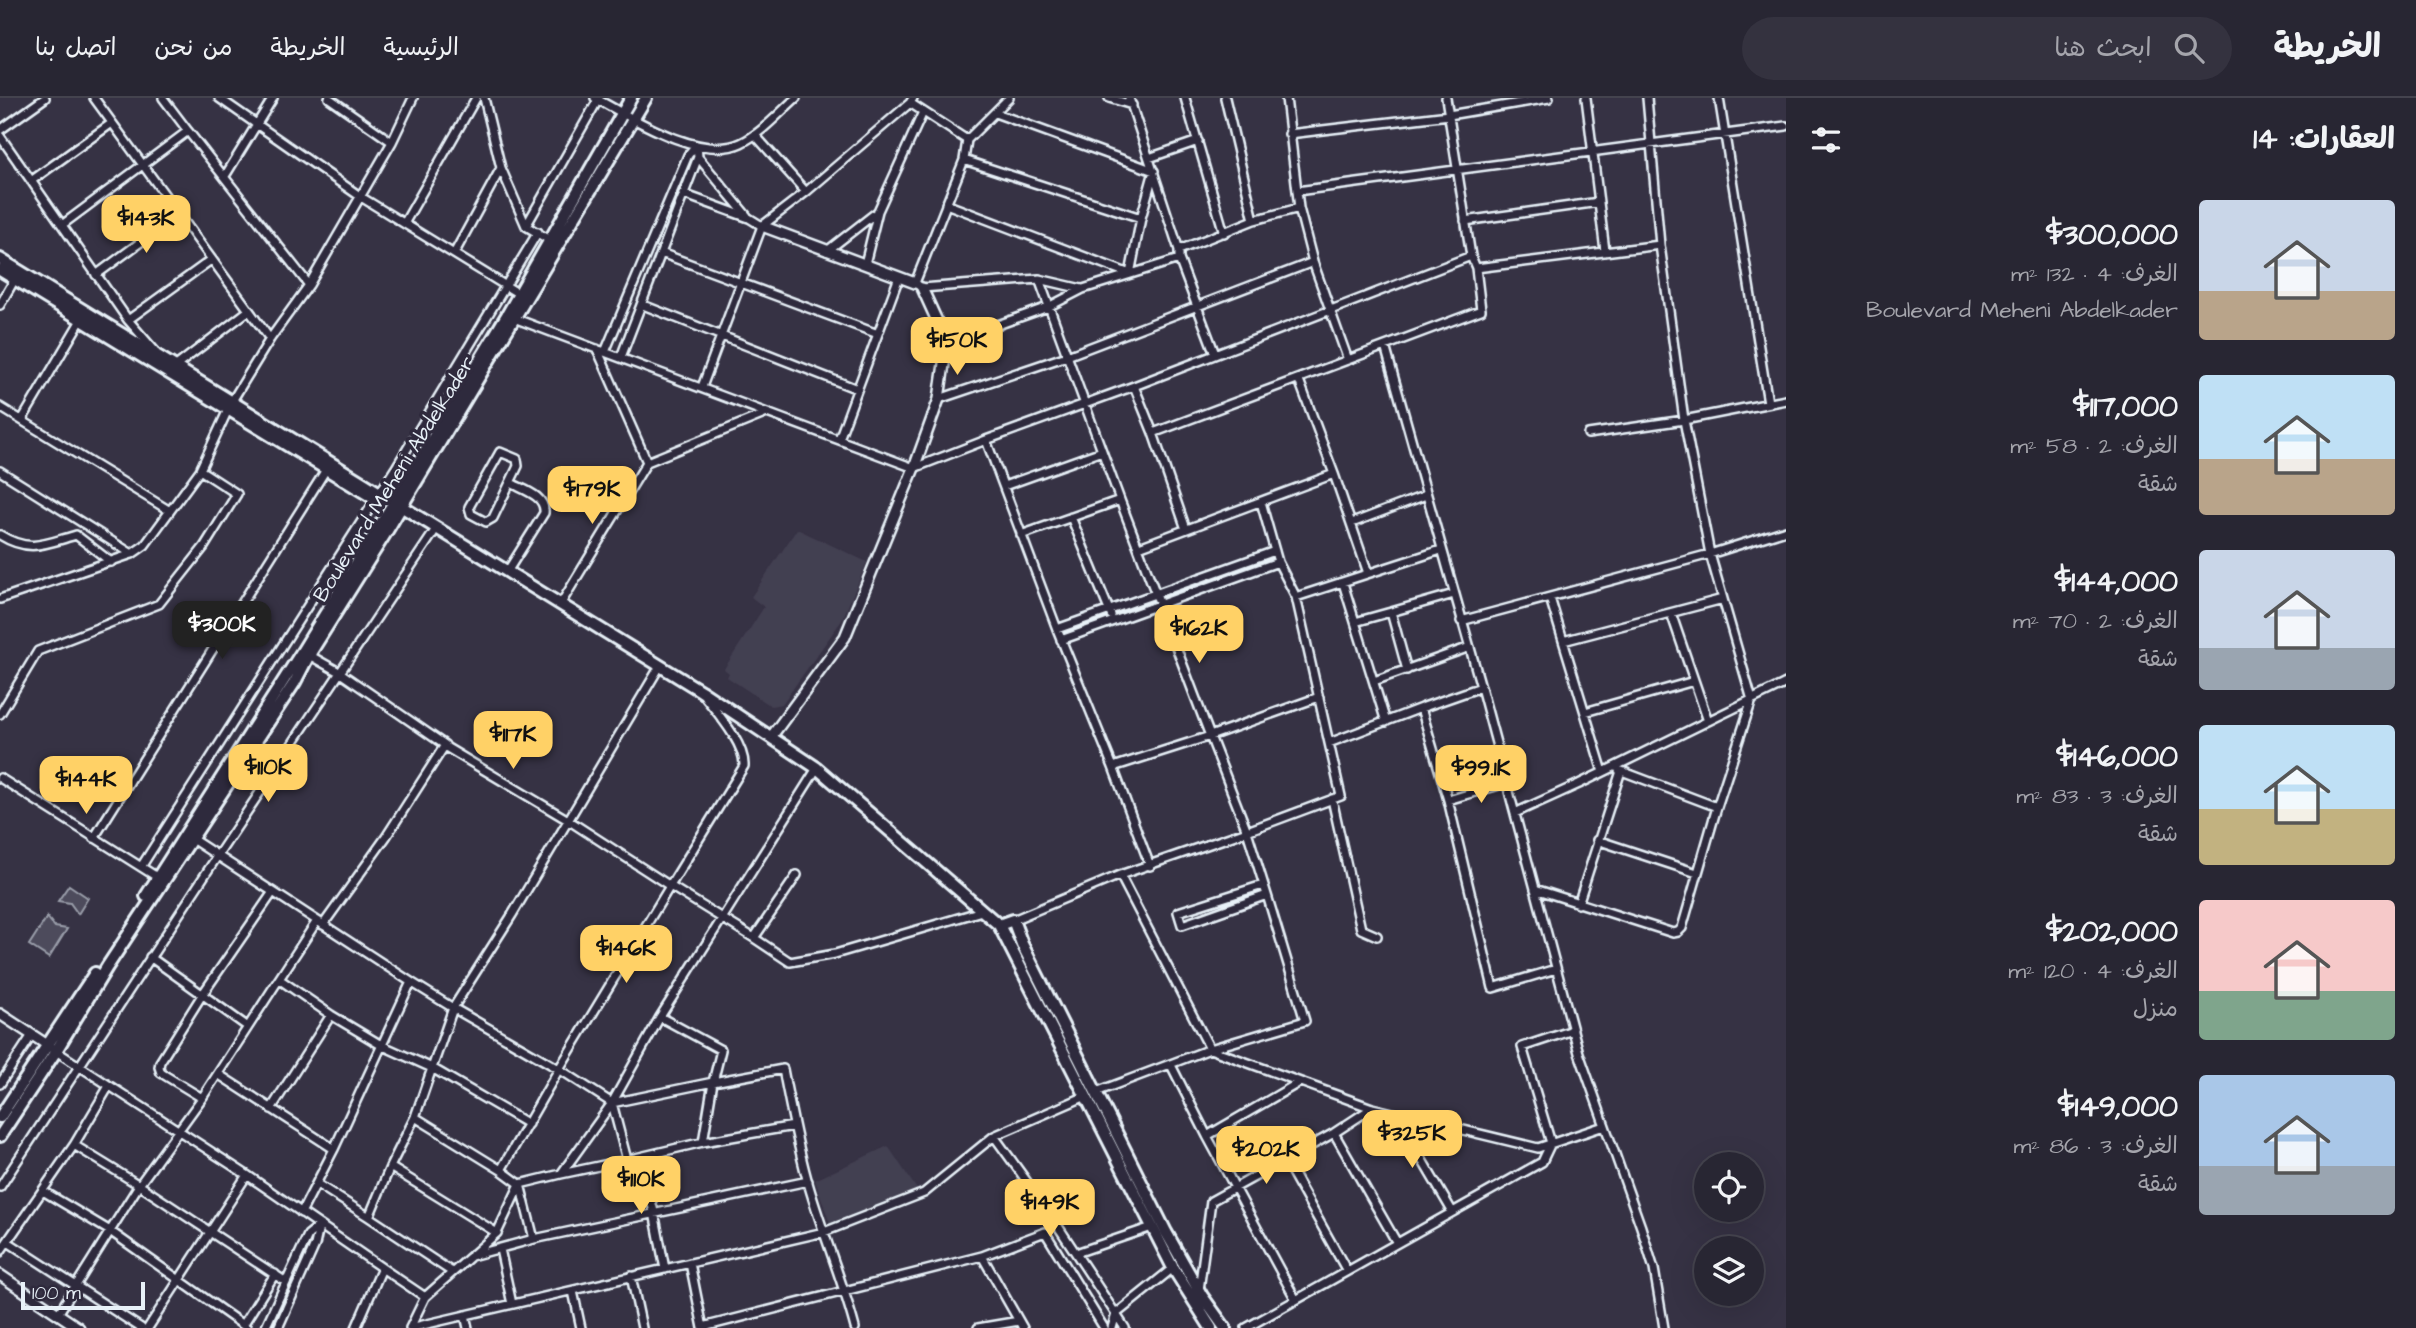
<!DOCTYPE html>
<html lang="ar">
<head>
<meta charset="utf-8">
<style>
  body { margin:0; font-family:"Architects Daughter","Playpen Sans Arabic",sans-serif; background:#34323f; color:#f1f3f6; direction:rtl; height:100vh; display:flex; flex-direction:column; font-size:26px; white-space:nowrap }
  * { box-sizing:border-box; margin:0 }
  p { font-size:23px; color:#a5a5ac }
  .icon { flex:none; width:38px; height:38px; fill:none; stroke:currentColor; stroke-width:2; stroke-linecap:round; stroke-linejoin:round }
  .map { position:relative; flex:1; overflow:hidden; direction:ltr }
  .details { display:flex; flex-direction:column; background:#282633; width:630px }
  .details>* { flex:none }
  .controls { position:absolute; left:1694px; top:1054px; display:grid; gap:14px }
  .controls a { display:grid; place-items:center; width:70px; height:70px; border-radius:50%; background:#282633; box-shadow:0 7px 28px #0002,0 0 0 2px #44434e; font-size:35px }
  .scale { position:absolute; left:21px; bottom:18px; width:124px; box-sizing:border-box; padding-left:7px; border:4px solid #e8f1f8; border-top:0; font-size:19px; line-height:24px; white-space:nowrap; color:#e8f1f8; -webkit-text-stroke:5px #2f2a3d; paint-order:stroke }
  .price { position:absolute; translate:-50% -60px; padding:0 16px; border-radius:14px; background:#ffd166; color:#111; font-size:23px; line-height:46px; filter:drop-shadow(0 2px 4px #0008) }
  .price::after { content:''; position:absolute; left:50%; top:42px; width:21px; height:16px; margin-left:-10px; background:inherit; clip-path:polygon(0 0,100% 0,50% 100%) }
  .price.on { background:#222; color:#fff }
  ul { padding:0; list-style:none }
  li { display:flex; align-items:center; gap:21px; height:175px; padding:0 21px }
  li span { display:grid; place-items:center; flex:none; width:196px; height:140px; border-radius:7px; color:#555 }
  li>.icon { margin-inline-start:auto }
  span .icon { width:84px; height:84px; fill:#fffc; stroke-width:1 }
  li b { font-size:30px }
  h2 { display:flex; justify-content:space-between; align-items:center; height:84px; padding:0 21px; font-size:30px }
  header { display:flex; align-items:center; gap:42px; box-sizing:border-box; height:98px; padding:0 35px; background:#282633; border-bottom:2px solid #44434e }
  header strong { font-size:33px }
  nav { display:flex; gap:38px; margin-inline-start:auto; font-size:24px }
  .search { width:490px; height:63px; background:#34323f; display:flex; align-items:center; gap:18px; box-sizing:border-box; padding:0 24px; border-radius:38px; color:#a5a5ac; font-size:26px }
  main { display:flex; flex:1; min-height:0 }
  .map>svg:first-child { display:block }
  .built { fill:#433f51 }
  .green { fill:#4d4b5c; stroke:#9a9eaa; stroke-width:2 }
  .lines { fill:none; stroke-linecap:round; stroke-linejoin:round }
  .minor-casing { stroke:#e8f1f8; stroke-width:12 }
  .tertiary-casing { stroke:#e8f1f8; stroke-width:14 }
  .primary-casing { stroke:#e8f1f8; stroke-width:16 }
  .minor { stroke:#2f2a3d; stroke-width:7 }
  .tertiary { stroke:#2f2a3d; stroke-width:9 }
  .primary { stroke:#2f2a3d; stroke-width:10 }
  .labels { text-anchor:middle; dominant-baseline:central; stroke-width:7; stroke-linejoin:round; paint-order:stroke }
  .street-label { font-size:21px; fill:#e8f1f8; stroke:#2f2a3d }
</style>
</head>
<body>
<header>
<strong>الخريطة</strong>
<div class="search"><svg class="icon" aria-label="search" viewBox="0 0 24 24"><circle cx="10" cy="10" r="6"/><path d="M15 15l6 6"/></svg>ابحث هنا</div>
<nav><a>الرئيسية</a><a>الخريطة</a><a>من نحن</a><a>اتصل بنا</a></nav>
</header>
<main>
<section class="details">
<h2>العقارات: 14<svg class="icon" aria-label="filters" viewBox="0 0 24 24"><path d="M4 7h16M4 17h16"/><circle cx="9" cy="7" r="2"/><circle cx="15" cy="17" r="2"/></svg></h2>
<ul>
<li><span style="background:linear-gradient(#c9d6e8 65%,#b9a48a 0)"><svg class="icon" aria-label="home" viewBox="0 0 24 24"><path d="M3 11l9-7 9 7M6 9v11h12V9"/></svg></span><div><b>$300,000</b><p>الغرف: 4 · 132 m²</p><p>Boulevard Meheni Abdelkader</p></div></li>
<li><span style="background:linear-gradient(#bfe0f5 60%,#b9a48a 0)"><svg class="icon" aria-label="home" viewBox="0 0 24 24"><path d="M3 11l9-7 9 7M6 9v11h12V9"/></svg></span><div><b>$117,000</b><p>الغرف: 2 · 58 m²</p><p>شقة</p></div></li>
<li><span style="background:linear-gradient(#c9d6e8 70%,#9aa5b1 0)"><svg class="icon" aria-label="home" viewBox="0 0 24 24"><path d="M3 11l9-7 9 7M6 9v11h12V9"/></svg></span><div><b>$144,000</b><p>الغرف: 2 · 70 m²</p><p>شقة</p></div></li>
<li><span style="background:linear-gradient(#bfe0f5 60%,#c2b280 0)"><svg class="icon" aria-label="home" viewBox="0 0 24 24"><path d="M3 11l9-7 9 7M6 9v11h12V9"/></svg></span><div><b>$146,000</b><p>الغرف: 3 · 83 m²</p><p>شقة</p></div></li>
<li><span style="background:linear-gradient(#f6c9c9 65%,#7fa58c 0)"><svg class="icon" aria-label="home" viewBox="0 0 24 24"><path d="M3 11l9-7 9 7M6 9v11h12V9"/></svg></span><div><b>$202,000</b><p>الغرف: 4 · 120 m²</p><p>منزل</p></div></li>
<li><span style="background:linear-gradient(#a9c7e8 65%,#9aa5b1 0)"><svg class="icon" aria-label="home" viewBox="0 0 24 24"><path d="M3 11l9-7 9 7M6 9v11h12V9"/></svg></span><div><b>$149,000</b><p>الغرف: 3 · 86 m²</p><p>شقة</p></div></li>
</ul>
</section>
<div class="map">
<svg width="1786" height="1230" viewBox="0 0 1786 1230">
  <rect width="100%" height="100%" fill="#363244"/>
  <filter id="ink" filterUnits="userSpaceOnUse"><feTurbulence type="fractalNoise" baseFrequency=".0143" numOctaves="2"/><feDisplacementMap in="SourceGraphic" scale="14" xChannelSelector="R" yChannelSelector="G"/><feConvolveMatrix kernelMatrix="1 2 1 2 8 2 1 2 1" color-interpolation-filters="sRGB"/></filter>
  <g filter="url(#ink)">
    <path class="built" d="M 797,431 L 867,464 L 842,522 L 782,606 L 771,608 L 727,579 L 729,575 L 724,571 L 764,509 L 751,499 Z
      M 888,1048 L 918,1093 L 833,1134 L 815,1082 Z"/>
    <path class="green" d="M 69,787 L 88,800 L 78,816 L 70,805 L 58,803 Z
      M 47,819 L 55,829 L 67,831 L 49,860 L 29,847 Z"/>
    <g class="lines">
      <g class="minor-casing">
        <path id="minor" d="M 94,0 L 270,241
          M 219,0 L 361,99 L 519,196
          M 329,0 L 392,44
          M 484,0 L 501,70 L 526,128 L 549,142
          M 595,0 C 630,19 700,64 741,45 C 762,35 779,15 796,0
          M 913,0 L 910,5 L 967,42
          M 1009,0 L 967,42 L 964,62 L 915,185 L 922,190 L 1039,181 L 1120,402 L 1210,638 L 1319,599
          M 1109,0 L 1132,7
          M 1129,0 L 1179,152 L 1179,161 L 1215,256
          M 1185,0 L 1224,135
          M 1225,0 L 1254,122
          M 1286,0 L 1299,110 L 1313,164 L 1348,262
          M 1446,0 L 1471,158 L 1476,170
          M 1586,0 L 1605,153
          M 1719,0 L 1768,305
          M 0,32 L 45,0
          M 188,33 L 309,187
          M 1289,36 L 1449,17 L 1549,0
          M 755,37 L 806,94
          M 0,38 L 128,222 L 155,253
          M 698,59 L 747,118
          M 1149,60 L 1198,43
          M 964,62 L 1141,120
          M 225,78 L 273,0
          M 31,83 L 112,25
          M 1297,93 L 1786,28
          M 683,96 L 749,120 L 762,128
          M 946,106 L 1130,176 L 1141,120 L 1154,73 L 995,15
          M 1465,123 L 1599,104
          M 405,124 L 476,0
          M 62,127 L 188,33 L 163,0
          M 526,128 L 599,0
          M 1179,152 L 1254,122 L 1299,110
          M 827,153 L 877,114
          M 455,154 L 501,70
          M 661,155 L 878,236
          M 865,166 L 878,113 L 923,14
          M 96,177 L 180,115
          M 1039,181 L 1082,191
          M 0,207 L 15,181
          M 643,207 L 857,291
          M 511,219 L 914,370 L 986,342 L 1057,531 L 1113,669
          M 128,222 L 211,162
          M 947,245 L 1048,209 L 1083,191 L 1179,161
          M 1385,248 L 1481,589 L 1579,955 L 1641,1129 L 1654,1171 L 1664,1230
          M 597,251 L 647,364 L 767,315
          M 605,254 L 688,57 L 696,47
          M 621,259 L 698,59 L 697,47
          M 176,268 L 248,213
          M 1299,282 L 1334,376 L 1368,475
          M 1134,288 L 1153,335
          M 702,289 L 762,128 L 806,94 L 910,5
          M 939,301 L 1067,258 L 1313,164
          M 0,309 L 170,413
          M 22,322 L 81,222
          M 1588,336 L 1684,322 L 1786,302
          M 839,341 L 899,179
          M 986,342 L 1134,288 L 1471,158
          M 500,354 L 517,361 L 518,368 L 493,420 L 486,424 L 471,416 L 469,409 Z
          M 0,373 L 132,456
          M 1004,388 L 1102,353
          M 1261,404 L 1278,464 L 1296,499 L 1341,698 L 1247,733 L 1267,797 L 1182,827 L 1178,814 L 1263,787
          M 1071,419 L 1111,517
          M 1352,425 L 1426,397
          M 1186,431 L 1153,335 L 1481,212 L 1476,170 L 1660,147 L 1647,0
          M 0,437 C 29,455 45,446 76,437 L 111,464
          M 1021,437 L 1120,402
          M 1139,449 L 1334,376
          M 507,474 L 544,415 C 546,398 524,392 511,385
          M 1343,485 L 1386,624
          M 1296,499 L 1441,452
          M 1550,500 L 1603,674
          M 0,501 L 132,456 L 145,447 L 200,372 L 232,303 L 270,241 L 309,187 L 392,44 L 413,0
          M 560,507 L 647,364
          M 1671,515 L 1708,623
          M 1461,523 L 1710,456 L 1786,432
          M 1355,524 L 1391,514
          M 1057,531 L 1275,453
          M 1061,542 L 1278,464
          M 1563,543 L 1723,501
          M 309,557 L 339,574 L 445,647 L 386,739 L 323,827
          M 1407,572 L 1391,514 L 1454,496
          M 1374,583 L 1470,549
          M 705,599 C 718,616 745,646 744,668 L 670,788 L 754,840 L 797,777
          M 1421,610 L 1481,589
          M 1585,614 L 1694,583
          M 0,616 L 38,553 L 159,506 L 204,449 L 237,396 L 200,372
          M 1329,645 L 1421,610 L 1448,702 L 1493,890 L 1556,871
          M 444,648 L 568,722 L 670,788 L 559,971 L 453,910 L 415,1019 L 390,1069 L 497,1135
          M 1619,672 L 1717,709
          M 0,680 L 157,779
          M 1332,701 L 1361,831 L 1377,838
          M 1448,702 L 1506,685
          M 1515,715 L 1579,686 L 1786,585
          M 94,740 L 327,370
          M 192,741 L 411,884 L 334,1051 L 301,1115
          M 1597,742 L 1697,775
          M 141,769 L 395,371 L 538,134
          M 1120,777 L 1210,951 L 1372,1010 L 1538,1050 L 1604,1028
          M 1535,791 L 1673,835 L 1678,834 L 1682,830 L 1717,709 L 1752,602 L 1710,456 L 1684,322 L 1660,147
          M 273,794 L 202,897 L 160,964 L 159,969 L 161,975 L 202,1000 L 139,1087 L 286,1184
          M 1578,806 L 1621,673
          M 1013,822 L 1120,777 L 1247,733 L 1210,638 L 1113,669 L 1150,768
          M 754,840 L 790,864 L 835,856 L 982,813
          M 150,859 L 248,929 L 279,881 L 331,917 L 381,947 L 432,970 L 528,1026
          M 279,881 L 317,823
          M 411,884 L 453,910 L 512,817 L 660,568
          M 660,919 L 817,670
          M 56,953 L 247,1077 L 148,1230
          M 1171,967 L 1207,1038 L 1296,1202
          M 559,971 L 612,1005 L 561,1076 L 520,1086 L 501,1072 Z
          M 218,976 L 334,1051
          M 0,986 L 32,937
          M 1096,994 L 1210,951 L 1305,923 L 1267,797
          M 202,1000 L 248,929
          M 612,1005 L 713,984 L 703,1044 L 627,1062
          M 271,1011 L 331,917
          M 1395,1016 L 1452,1113
          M 415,1019 L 501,1072
          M 1334,1035 L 1397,1145
          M 994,1038 L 1046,1110 L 1125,1230
          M 1207,1038 L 1300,984
          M 703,1044 L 794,1028
          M 74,1047 L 109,988
          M 640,1061 L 654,1114 L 665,1171
          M 1285,1062 L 1347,1173
          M 561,1076 L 627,1062 L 612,1005 L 660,919 L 721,952 L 713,984 L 783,971 C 790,1008 797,1045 807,1081 C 821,1132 842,1180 855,1230
          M 247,1077 L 382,1170 L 356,1230
          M 317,1086 L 369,1119 L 390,1069
          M 0,1089 L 218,757 L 436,431
          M 43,1093 L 110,1133 L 247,1230
          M 369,1119 L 452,1174
          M 534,1141 L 808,1083
          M 8,1144 L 141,1230
          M 500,1151 L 512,1206
          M 0,1154 L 74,1047 L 139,1087 L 58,1216
          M 1076,1155 L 1152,1129
          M 982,1158 L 1023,1230
          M 690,1165 L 703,1230
          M 382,1170 L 425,1199 L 410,1230
          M 631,1178 L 642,1230
          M 1199,1192 L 1211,1103 L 1334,1035 L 1372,1010
          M 573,1193 L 581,1230
          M 425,1199 L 497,1135 L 520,1086 L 534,1141 L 471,1158
          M 465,1217 L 468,1230
          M 243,1227 L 275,1176
          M 703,1229 L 982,1158 L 1045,1134 L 1104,1230
          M 265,1230 L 308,1137 L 319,1128
          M 278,1230 L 315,1147 L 319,1129
          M 410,1230 L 824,1134 L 924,1095 L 994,1038 L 1086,998
          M 978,1230 L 1019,1223
          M 1112,1230 L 1116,1216 L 1173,1170
          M 1246,1230 L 1542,1064 L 1551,1045 L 1522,949 L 1573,932"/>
      </g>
      <g class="tertiary-casing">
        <path id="tertiary" d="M 762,128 L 915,185
          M 771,639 L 845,539 L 914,370 L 939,301 L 947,245 L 922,190
          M 0,916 L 52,950
          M 0,1177 L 79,1230"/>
      </g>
      <g class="primary-casing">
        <path id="primary" d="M 0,161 L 701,593 L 817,670 L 999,827 L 1173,1170 L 1211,1230
          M 0,172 L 372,399
          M 146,798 L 303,552 L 402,391 L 507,217 L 631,0
          M 999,827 L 1013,822 L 1022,846 L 1166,1134 L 1202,1198 L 1225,1230
          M 0,1019 L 95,875
          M 0,1038 L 56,953 L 107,869 L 295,584 L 309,557 L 385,436 L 646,0"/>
      </g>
      <use href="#minor" class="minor"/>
      <use href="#tertiary" class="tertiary"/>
      <use href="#primary" class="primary"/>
    </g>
  </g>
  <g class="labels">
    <g class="street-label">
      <text transform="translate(394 381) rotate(-58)">Boulevard Meheni Abdelkader</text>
    </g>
  </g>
</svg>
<div class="controls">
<a><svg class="icon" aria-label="locate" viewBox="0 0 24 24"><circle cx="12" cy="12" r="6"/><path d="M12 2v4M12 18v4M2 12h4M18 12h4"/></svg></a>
<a><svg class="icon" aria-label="layers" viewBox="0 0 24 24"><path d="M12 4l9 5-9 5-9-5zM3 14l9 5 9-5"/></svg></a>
</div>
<div class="scale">100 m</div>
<b class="price" style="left:146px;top:157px">$143K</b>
<b class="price" style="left:957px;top:279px">$150K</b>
<b class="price" style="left:592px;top:428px">$179K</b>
<b class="price on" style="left:222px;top:563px">$300K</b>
<b class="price" style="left:1199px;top:567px">$162K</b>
<b class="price" style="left:513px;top:673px">$117K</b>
<b class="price" style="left:268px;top:706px">$110K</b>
<b class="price" style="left:1481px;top:707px">$99.1K</b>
<b class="price" style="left:86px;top:718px">$144K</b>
<b class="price" style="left:626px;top:887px">$146K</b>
<b class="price" style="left:1412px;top:1072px">$325K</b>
<b class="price" style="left:1266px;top:1088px">$202K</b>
<b class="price" style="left:641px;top:1118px">$110K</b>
<b class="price" style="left:1050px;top:1141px">$149K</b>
</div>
</main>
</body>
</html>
